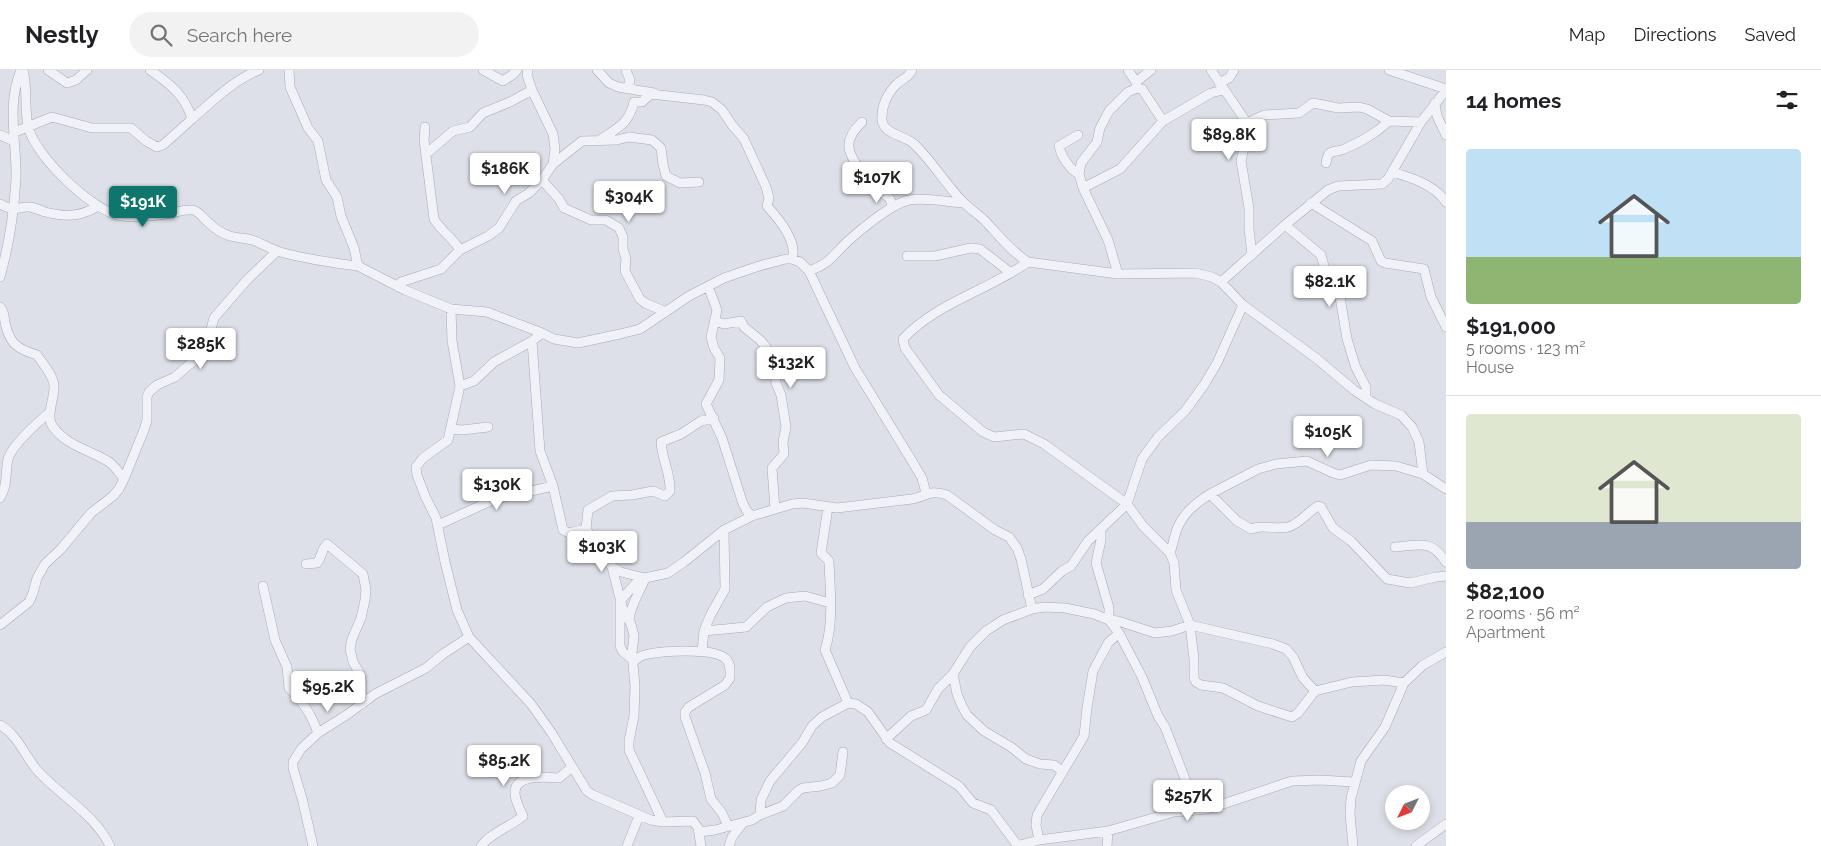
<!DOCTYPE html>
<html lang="en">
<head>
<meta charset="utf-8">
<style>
  body { margin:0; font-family:Raleway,sans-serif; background:#f2f2f2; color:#202124; height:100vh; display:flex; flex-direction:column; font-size:19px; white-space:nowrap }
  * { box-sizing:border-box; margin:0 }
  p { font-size:16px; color:#757577 }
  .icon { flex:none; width:28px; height:28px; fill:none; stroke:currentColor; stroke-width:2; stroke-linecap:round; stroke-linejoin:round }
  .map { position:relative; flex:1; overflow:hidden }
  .panel { display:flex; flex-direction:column; background:#fff; width:375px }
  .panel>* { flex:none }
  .needle { width:32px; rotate:228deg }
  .fabs { position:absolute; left:1385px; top:715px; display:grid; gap:10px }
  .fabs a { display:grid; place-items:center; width:45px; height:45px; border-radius:50%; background:#fff; box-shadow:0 2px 8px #0003; font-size:25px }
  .price { position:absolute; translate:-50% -42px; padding:0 11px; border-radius:5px; background:#fff; color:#222; font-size:16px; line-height:32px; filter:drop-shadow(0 1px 2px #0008) }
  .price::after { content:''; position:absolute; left:50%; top:30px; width:15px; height:11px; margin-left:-8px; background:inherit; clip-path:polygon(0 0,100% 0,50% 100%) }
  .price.on { background:#0f766e; color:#fff }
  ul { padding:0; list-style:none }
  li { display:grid; align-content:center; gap:10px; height:265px; padding:0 20px }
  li+li { border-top:1px solid #e0e0e0 }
  li span { display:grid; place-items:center; height:155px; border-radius:5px; color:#555 }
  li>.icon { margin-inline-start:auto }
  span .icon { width:90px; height:90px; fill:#fffc; stroke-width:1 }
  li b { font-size:21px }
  h2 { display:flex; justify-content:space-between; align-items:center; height:60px; padding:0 20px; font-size:21px }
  header { display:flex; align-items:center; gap:30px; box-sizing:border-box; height:70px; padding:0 25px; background:#fff; border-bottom:1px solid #e0e0e0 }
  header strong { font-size:24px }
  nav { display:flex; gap:28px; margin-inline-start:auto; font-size:18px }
  .search { width:350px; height:45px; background:#f2f2f2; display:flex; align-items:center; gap:12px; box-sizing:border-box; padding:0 18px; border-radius:28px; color:#757577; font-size:19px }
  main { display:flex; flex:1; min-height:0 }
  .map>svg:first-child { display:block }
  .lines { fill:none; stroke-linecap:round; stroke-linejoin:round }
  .minor-casing { stroke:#a7a9b7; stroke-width:10 }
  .minor { stroke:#f1f2f7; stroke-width:9 }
</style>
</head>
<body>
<header>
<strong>Nestly</strong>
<div class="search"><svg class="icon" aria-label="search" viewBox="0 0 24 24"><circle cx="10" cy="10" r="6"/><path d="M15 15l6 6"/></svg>Search here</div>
<nav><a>Map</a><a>Directions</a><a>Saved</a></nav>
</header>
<main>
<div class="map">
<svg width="1446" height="776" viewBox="0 0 1446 776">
  <rect width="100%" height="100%" fill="#dee0e9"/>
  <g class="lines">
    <g class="minor-casing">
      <path id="minor" d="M 23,0 C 28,19 24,37 28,56 C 34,85 92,141 121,146 C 135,148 152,146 166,144 C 174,143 185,139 193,140 C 200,142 204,149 210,154 C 215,159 224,164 230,166 C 237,168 245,168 252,170 C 262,173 270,179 280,182 C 306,189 332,193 358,196
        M 48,0 L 67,13 L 76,10 L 87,0
        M 289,0 L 290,17 L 308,58 L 318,71 L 326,110 L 337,127 L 341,146 L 354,178 L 358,196 L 405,220 L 451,239 L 452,271 L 460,316 L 448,370 L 423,388 L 416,397 L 417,405 L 425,426 L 436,448 L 445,492 L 457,540 L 469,567 L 531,634 L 551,662 L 587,721 L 593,725 L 651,750 L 663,752 L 693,751 L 698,758 L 701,776
        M 483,0 L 503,11 L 512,5 L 517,0
        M 597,0 L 609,13 L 618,17 L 654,23
        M 626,0 L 630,10 L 628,19
        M 912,0 C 909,7 904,8 898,13 C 888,22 881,36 882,50 C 883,64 906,66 914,74 C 933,92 946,115 964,133 C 971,140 980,145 987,153 C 1000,167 1012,182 1028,192 L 1118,204 L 1195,203 L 1212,207 L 1221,212 L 1243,235 L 1316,288 L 1354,320 L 1375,334 L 1401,345 L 1412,357 L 1419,372 L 1423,404
        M 1128,0 L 1136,12 L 1137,18
        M 1211,0 L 1247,53 L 1247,65 L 1241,91 L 1249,138 L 1249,159 L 1252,185
        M 1389,0 L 1446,19
        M 1136,12 L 1151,0
        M 1219,13 L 1229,8 L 1234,0
        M 1435,33 L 1437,46 L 1446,65
        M 192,49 C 213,31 233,10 259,0
        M 862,52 C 842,71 847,82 862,103 C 865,108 869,114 874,118 C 879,122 886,124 890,129 L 892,137
        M 1247,53 L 1264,45 L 1299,43 L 1313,33 L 1338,38 L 1359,37 L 1367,39 L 1389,51 L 1421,52
        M 425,57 L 424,70 L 434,149 C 441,161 453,168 460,180
        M 15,62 L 52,47 L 92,58 L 131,58 L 146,71 L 157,77 L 163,75 L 192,49 C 185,25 169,13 150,0
        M 0,65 L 14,71
        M 1078,65 L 1059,76 C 1061,86 1070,100 1079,104
        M 600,70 C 617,58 629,54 634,32 L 642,32 L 651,24 L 704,30 L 712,32 L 722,40 L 732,55 L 744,69 L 766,117 L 769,128 L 767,136 C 778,148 798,172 792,189
        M 426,84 L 453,61 L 470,57 L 483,43 L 510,32 L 532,20
        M 1326,93 C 1327,89 1327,85 1330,83 C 1333,81 1338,81 1342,80 C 1360,72 1374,65 1389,51
        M 553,94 L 582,71 L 617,70 L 629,67 L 652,70 L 661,78 L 663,94 L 666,106 L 680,113 L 699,112
        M 1392,102 C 1410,107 1435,115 1446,132
        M 542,110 L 559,129 L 564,138 L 591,150 L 606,150 L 619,158 L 623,167 L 623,179 L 626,188 L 625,201 L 640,229 L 645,233 L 666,242
        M 1083,118 L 1120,99 L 1163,51 L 1211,23 L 1223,20
        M 1311,133 L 1372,171 L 1381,191 L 1385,193 L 1424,199 L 1431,227 L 1446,257
        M 0,134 C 19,144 14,136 30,137 C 35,138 40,140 45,142 C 65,147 81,147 98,136
        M 1285,155 L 1321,185 L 1328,210 L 1340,227 L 1347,269 L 1356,298 L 1366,317 L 1366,328
        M 907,186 L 935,186 L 971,178 L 980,179 L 1011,203
        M 1028,192 C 989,220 936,233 903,269 L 905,278 L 939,325 L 983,362 L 994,367 L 1024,364 L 1044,374 L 1127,434 L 1143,456 L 1170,483 L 1174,493 L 1176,520 L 1190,555 L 1194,589 L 1194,608 L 1196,612 L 1201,615 L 1223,618 L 1258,636 L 1292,647 L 1298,643 L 1315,621 L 1352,612 L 1384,610 L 1404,613
        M 809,201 C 831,193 833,185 848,171 C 861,159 893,133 909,130 C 926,127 947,132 964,133
        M 1118,204 L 1108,170 L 1083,118 L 1079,104 L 1081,93 L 1097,72 L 1100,58 L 1109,41 L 1128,22 L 1137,18 L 1142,19 L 1163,51
        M 0,207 C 9,175 14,142 16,109 C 17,71 6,36 21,0
        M 1221,212 L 1285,155 L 1328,120 L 1338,116 L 1382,114 L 1388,109 L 1421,52 L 1446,20
        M 708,216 L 717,240 L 711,267 L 714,278 L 720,288 L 719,310 L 706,334 L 722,368 L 743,434 L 747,441 L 752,446
        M 398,217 L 401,212 L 441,199 L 460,180 L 488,166 L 499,158 L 516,131 L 529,123 L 542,110 L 553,94 L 555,79 L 553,64 L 532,20 L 527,5 L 528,0
        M 0,237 C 4,241 4,246 5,252 C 9,273 17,279 37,285 C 43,294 53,305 54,315 C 55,328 45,346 53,357 C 67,376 90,380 109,392 C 115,396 119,403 124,409 L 119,419 L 113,426 L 91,443 L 61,479 L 45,494 L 37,508 L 33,523 L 29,532 L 0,555
        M 451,239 L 487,242 L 542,263
        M 715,251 L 724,254 L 741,251 L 744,257 L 760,270 L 766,277 L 774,292 L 776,313 L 781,325 L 786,357 L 783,372 L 784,384 L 772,398 L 775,439
        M 532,271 L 540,381 L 553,416 L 563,460 L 569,463 L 586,459 L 612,497 L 623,540 L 631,554 L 634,566 L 632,583 L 635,616 L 634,646 L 629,671 L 629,680 L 663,752
        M 460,316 L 474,311 L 494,292 L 532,271 L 542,263 L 554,269 L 578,273 L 620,264 L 640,259 L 689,226 L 724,208 L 759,196 L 786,189 L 792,189 L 800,192 L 809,201 L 855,298 L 912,391 L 922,408 L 926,423
        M 451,359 L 462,360 L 488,357
        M 124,409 L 144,360 L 147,350 L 147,327 L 149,322 L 157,315 L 175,307 L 205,281 L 214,248 L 246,211 L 277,181
        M 1210,424 L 1258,399 L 1276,394 L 1307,391 L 1333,403 L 1340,405 L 1371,395 L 1396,396 L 1423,404 L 1446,419
        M 0,428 C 8,415 5,403 8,389 C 12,375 39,351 50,342
        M 828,437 L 821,483 L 829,491 C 830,520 834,552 825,580 L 848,633
        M 438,455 L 495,429 L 553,416
        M 586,459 L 588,440 L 612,426 L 632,425 L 653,421 L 665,426 L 670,421 C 671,405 662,389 661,372 L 681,364 L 701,351 L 714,348
        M 1101,459 L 1101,470 L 1096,493 L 1109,538 L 1109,550 L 1118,551 L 1155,563 L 1172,561 L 1190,555 L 1273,574 L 1286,579 L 1293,587 L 1303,608 L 1315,621
        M 1395,477 C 1420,475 1431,469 1446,492
        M 1170,483 C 1173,475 1174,467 1177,459 C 1184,442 1195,434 1210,424 L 1237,451 L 1251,459 C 1264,454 1274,460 1288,457 C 1298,455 1308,442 1318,436 L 1321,437 L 1333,458 L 1351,471 L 1387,509 L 1410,513 L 1436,507 L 1446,506
        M 306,494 L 317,493 C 322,487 321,480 327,474 L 363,504 L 366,520 L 365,530 L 361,548 L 352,569 L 350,579 L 353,592 L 360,604 L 362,614 L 362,634
        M 612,497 L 621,502 L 645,508 C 640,522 630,536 629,550
        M 263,516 L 275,570 L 287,597 L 289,618 C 303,632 311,644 318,663
        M 1028,525 L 1043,519 L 1062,501 L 1071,496 L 1088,471 L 1127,434 L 1142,389 L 1158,367 L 1185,341 L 1204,315 L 1217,293 L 1243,235
        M 704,561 L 746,557 L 767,537 L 786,528 L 805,526 L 830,533
        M 702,581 L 704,561 L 710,546 L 725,519 L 724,460
        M 953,604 L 957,624 L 962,636 L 967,645 L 984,661 L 1011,677 L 1026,689 L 1040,694 L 1054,695 L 1063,702
        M 0,655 C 18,665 24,685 37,700 C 59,725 95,744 110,776
        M 886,669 L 911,646 L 926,640 L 938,619 L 953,604 L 970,577 L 986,561 L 1003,550 L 1032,539 L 1044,537 L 1065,538 L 1094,544 L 1109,550 L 1119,563 L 1142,607 L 1158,646 L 1165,657 L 1192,727 L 1202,739
        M 760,745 L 761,730 L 770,711 L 802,673 L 812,656 L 822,647 L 848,633 L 856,634 L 868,642 L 890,673 L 959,716 L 973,733 L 991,740 L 1018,776
        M 730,756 L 727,754 L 722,743 L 711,729 L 705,703 L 685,647 L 685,642 L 689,637 L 725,615 L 730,608 C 730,602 731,594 726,589 C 714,577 660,581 644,585 C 640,586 637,589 634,591 L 623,582 L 620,576 L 620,531 L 636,513 L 645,508 L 668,503 L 684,492 L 724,460 L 752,446 L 792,434 L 803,433 L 837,438 L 912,429 C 927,426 930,419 947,425 L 995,460 L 1009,467 L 1017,478 L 1021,489 L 1032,539
        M 699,762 L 715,760 L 752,750 L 760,745 L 783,736 L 799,720 L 803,718 L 821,716 L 832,713 L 840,705 L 843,682
        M 1039,770 L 1036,755 L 1037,745 L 1084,666 L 1087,638 L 1093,601 L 1108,573 L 1119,563
        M 313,776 L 303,732 L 293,698 L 293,692 L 301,679 L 318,663 L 348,644 L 375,624 L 426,598 L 443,584 L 469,567
        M 481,776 C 492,762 510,757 523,746 C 520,740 515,730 515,723 C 514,704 546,707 559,708 L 572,697
        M 627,776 L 639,746
        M 729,776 L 732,767 L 743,753
        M 1017,776 L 1039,770 L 1108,761 L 1174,742 L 1208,739 L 1292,711 L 1320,710 L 1354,712
        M 1107,776 L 1108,761
        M 1353,776 L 1350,744 L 1351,728 L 1361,691 L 1385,657 L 1404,613 L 1423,595 L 1446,582
        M 1416,776 L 1446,754"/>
    </g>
    <use href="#minor" class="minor"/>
  </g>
</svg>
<div class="fabs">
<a><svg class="needle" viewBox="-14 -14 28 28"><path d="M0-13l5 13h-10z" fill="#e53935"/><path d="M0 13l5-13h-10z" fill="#757577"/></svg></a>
</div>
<b class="price" style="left:1229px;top:91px">$89.8K</b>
<b class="price" style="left:505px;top:125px">$186K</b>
<b class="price" style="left:877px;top:134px">$107K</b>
<b class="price" style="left:629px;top:153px">$304K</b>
<b class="price on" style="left:143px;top:158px">$191K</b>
<b class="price" style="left:1330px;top:238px">$82.1K</b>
<b class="price" style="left:201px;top:300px">$285K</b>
<b class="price" style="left:791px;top:319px">$132K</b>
<b class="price" style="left:1328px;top:388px">$105K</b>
<b class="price" style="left:497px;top:441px">$130K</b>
<b class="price" style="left:602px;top:503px">$103K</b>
<b class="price" style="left:328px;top:643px">$95.2K</b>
<b class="price" style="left:504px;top:717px">$85.2K</b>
<b class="price" style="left:1188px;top:752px">$257K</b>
</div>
<section class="panel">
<h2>14 homes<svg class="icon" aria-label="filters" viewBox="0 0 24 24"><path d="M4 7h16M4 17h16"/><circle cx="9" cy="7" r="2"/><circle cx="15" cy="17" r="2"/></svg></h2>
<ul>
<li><span style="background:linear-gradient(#bfe0f5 70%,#8fb573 0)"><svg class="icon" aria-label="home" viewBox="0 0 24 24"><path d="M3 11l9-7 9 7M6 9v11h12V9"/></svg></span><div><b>$191,000</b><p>5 rooms · 123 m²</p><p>House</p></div></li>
<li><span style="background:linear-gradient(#dfe7d0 70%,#9aa5b1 0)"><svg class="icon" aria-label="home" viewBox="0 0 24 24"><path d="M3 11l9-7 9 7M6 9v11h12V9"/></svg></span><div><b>$82,100</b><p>2 rooms · 56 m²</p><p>Apartment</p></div></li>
</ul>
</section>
</main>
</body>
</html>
